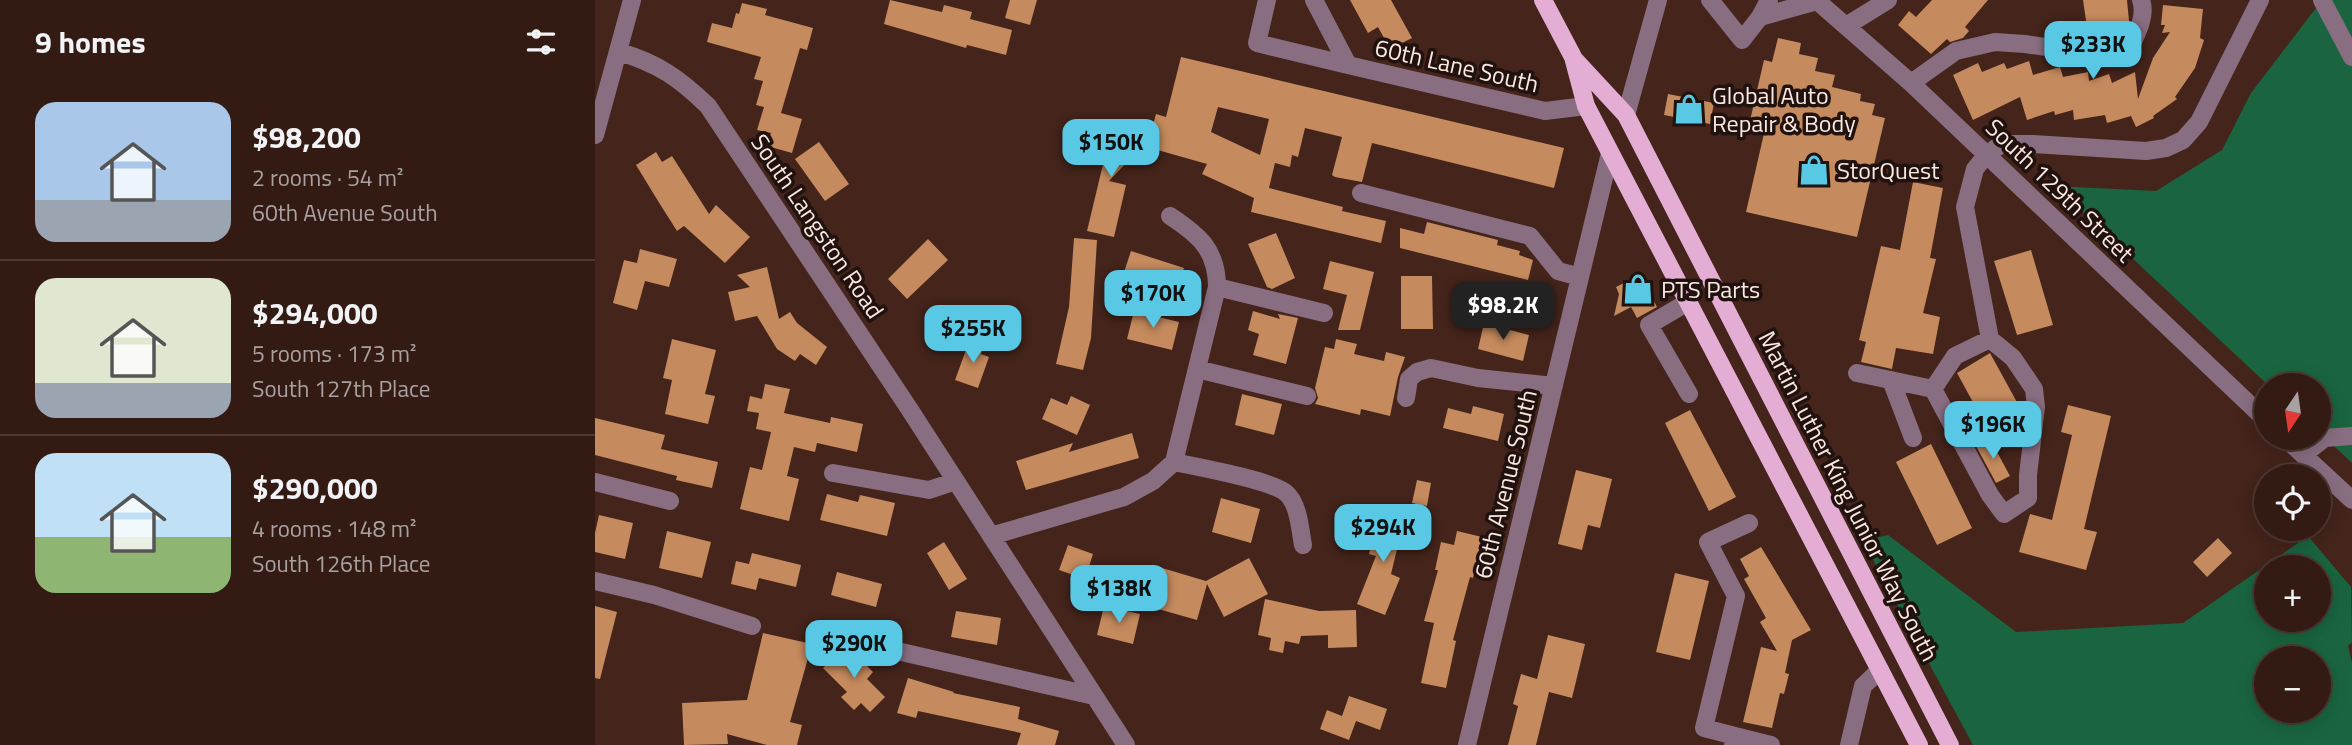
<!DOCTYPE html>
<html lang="en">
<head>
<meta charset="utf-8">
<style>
  body { margin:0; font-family:"Titillium Web",sans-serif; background:#3b241d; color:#f1f3f6; height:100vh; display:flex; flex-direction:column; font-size:26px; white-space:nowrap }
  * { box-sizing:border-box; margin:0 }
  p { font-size:23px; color:#a9a1a0 }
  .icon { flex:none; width:38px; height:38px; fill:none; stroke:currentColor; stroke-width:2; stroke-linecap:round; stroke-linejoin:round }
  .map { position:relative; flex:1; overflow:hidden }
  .sheet { display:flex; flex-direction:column; background:#331b14; width:595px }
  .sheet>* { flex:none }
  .needle { width:46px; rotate:193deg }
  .controls { position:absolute; left:1659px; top:373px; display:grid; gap:14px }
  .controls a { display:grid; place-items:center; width:77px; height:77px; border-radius:50%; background:#331b14; box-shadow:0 4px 18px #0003,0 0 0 2px #4e3934; font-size:35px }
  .price { position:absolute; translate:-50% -60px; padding:0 16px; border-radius:14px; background:#59c8e5; color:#111; font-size:23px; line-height:46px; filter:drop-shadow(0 2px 4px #0008) }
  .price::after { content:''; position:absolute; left:50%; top:42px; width:21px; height:16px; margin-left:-10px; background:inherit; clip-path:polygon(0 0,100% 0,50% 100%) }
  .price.active { background:#222; color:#fff }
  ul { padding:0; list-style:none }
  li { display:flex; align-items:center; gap:21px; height:175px; padding:0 35px }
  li+li { border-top:2px solid #4e3934 }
  li span { display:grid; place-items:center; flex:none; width:196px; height:140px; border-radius:21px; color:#555 }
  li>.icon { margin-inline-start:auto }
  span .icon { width:84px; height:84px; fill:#fffc; stroke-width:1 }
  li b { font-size:30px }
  h2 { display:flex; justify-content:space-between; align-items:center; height:84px; padding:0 35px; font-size:30px }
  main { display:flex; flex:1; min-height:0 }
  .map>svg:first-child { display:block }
  .forest { fill:#1a6540; fill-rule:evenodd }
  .building { fill:#c58a5d; fill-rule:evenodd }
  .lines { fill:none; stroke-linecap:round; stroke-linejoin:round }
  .minor { stroke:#896e81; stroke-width:18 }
  .major { stroke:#e4aed4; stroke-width:18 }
  .labels { text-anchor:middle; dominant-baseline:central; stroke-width:7; stroke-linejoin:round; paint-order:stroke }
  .street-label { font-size:24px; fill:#fce6e0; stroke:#20120e }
  .poi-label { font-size:24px; fill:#fce6e0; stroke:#20120e; text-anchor:start }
</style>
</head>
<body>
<main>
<section class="sheet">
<h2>9 homes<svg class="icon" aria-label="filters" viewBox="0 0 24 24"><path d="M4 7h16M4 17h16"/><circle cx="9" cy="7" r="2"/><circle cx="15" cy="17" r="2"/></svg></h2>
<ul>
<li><span style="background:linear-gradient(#a9c7e8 70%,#9aa5b1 0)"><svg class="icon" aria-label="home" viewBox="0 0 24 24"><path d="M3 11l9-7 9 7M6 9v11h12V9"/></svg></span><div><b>$98,200</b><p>2 rooms · 54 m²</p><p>60th Avenue South</p></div></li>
<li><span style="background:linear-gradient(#dfe7d0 75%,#9aa5b1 0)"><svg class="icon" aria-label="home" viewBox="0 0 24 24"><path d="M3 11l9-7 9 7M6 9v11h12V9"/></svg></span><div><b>$294,000</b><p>5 rooms · 173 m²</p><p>South 127th Place</p></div></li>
<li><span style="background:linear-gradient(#bfe0f5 60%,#8fb573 0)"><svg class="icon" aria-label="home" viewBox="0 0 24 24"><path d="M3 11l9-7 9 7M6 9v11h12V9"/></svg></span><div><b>$290,000</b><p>4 rooms · 148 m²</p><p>South 126th Place</p></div></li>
</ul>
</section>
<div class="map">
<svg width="1757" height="745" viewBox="0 0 1757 745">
  <rect width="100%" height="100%" fill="#44241b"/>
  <path class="forest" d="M 1727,0 L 1757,0 L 1757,463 L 1724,432 L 1724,385 L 1673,385 L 1460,186 L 1561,191 L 1627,150 L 1656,93 Z
    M 1293,535 L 1421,632 L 1588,623 L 1713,536 L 1756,587 L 1757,642 L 1753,646 L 1757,663 L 1757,745 L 1378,745 L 1268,541 ZM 1671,567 L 1724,567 L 1724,620 L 1671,620 ZM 1671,658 L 1724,658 L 1724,710 L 1671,710 Z"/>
  <path class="building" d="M 295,0 L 347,12 L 349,5 L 377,12 L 375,19 L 417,30 L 411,55 L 372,45 L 371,48 L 289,24 Z
    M 415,0 L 442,0 L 435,25 L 410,18 Z
    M 755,0 L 796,0 L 817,38 L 795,49 L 783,27 L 773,33 Z
    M 1337,0 L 1393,0 L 1370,27 L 1374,31 L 1368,38 L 1355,42 L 1352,39 L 1336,54 L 1303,25 L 1314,11 L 1321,17 Z
    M 1488,0 L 1532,0 L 1534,21 L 1527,37 L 1494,41 Z
    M 147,3 L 172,9 L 170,15 L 218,28 L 212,50 L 205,48 L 186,113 L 207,119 L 197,153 L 172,146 L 176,133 L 162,130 L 169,107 L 161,105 L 168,81 L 159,79 L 166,57 L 112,42 L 117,23 L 137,28 L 141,13 L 144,14 Z
    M 1568,5 L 1608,9 L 1605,38 L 1609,40 L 1600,68 L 1580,97 L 1582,99 L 1558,116 L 1559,118 L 1541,127 L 1536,116 L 1512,123 L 1510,115 L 1479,120 L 1478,110 L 1460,115 L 1459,111 L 1432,120 L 1425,97 L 1378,120 L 1358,75 L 1383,63 L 1387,72 L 1409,63 L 1412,69 L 1434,61 L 1438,75 L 1465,67 L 1468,77 L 1493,72 L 1494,81 L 1514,74 L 1517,83 L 1540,72 L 1543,99 L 1558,58 L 1575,32 L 1567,33 L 1570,25 L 1566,25 Z
    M 1183,38 L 1206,43 L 1204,54 L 1223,58 L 1220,71 L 1240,75 L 1237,87 L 1266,94 L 1265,101 L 1280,104 L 1277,115 L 1290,118 L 1262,237 L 1151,212 L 1170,129 L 1154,125 L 1169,60 L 1177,62 Z
    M 586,57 L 969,148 L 959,188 L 777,143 L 767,182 L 740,177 L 737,175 L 747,137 L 710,128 L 703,157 L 697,155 L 695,167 L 680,163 L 674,188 L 748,207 L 747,211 L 791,221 L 786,243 L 656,212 L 659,198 L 607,174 L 612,164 L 552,147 L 561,114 L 571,117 ZM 623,107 L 674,119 L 665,155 L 616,132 Z
    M 1073,94 L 1119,103 L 1115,124 L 1069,115 Z
    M 523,122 L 548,145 L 514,181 L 531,185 L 519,237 L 492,231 L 509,160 L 498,149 Z
    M 224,142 L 254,184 L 230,201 L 200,159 Z
    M 61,152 L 67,162 L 77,156 L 114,214 L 121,205 L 155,237 L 130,263 L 89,226 L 82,231 L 63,201 L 41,165 Z
    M 1318,182 L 1348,188 L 1335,258 L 1341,259 L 1328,313 L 1345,317 L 1338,354 L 1301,348 L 1297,369 L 1266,362 L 1271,342 L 1264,340 L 1286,246 L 1305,250 Z
    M 832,222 L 903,240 L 902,245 L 925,251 L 924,255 L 938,260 L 933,280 L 805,248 L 805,228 L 829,234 Z
    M 681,233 L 700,278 L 677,289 L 672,287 L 653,244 Z
    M 479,238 L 502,240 L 496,338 L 488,370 L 461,364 L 474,307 Z
    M 333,239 L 353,260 L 312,299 L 293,279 Z
    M 45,249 L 82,259 L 74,287 L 50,281 L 42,310 L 18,303 L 29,260 L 42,263 Z
    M 1436,250 L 1458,325 L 1422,335 L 1399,261 Z
    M 536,251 L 589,268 L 580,295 L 527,278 Z
    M 735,261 L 779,272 L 765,330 L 743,330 L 752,295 L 728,289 Z
    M 172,267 L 184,319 L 195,312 L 202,323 L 232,347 L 221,365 L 205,354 L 200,361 L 182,349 L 162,316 L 140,321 L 133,292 L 155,287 L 142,275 Z
    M 1045,275 L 1062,307 L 1042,318 L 1036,307 L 1019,316 L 1024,294 L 1021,287 Z
    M 806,276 L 837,276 L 838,329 L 806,329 Z
    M 539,311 L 584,322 L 577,350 L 532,339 Z
    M 658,311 L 685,319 L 683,314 L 703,318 L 691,364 L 658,355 L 664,334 L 653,330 Z
    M 889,323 L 934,335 L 928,361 L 883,349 Z
    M 77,339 L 121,350 L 110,394 L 120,396 L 113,424 L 70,414 L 77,380 L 68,378 Z
    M 375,339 L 389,344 L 386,354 L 394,357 L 383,388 L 360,380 Z
    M 741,339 L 762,344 L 759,354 L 789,361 L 791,352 L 810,357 L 803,377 L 795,416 L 766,409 L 765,415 L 720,404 L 723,398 L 720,388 L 730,347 L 739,349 Z
    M 1395,353 L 1429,415 L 1428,420 L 1397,437 L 1362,373 Z
    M 170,384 L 195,389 L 189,413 L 235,423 L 236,417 L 268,424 L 262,452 L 222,443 L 220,452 L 199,447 L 192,476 L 204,479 L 194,521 L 145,509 L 155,467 L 167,470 L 176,432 L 161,429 L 164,413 L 152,411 L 155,396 L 167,399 Z
    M 647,394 L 687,404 L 679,435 L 640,425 Z
    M 476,396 L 495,405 L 482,435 L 447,419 L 456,398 L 472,405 Z
    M 1473,405 L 1516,416 L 1489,529 L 1502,532 L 1491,570 L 1424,552 L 1435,514 L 1457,520 L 1477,435 L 1466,432 Z
    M 878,406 L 909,414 L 903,441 L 848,428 L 853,408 L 876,414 Z
    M 1095,410 L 1141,497 L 1114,511 L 1070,423 Z
    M 0,418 L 70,435 L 66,449 L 123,462 L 117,488 L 81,480 L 82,476 L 0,455 Z
    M 537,433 L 544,458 L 431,490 L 421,461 L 478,443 L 474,452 Z
    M 1395,439 L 1415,476 L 1401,483 L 1381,446 Z
    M 1336,444 L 1377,528 L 1342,545 L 1301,462 Z
    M 981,470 L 1017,479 L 1005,528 L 993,525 L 987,550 L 963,544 Z
    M 822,480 L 836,483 L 832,506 L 817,503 Z
    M 232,494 L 263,502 L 265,495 L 300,503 L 292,536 L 225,520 Z
    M 626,498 L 665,509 L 656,543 L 617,532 Z
    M 785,510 L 810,516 L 796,574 L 805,578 L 790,615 L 762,604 L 781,556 L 774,554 Z
    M 4,515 L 38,523 L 30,559 L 0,552 L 0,533 Z
    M 72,531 L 116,542 L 107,578 L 64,568 Z
    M 862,531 L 887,537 L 878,578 L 875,577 L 858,640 L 861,641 L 851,688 L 826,683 L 839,623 L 829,621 L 843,570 L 840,570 L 846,542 L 859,545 Z
    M 1623,538 L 1637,553 L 1612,577 L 1598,562 Z
    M 349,542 L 372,579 L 354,590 L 332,553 Z
    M 473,545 L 498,554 L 490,579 L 464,570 Z
    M 1166,547 L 1216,630 L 1197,640 L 1190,673 L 1194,674 L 1189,694 L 1185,693 L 1177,728 L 1148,722 L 1166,647 L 1182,651 L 1165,622 L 1171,618 L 1149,579 L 1154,576 L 1145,559 Z
    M 157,553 L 206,565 L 201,587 L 164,578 L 161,590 L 136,584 L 141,561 L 154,564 Z
    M 654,558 L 673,594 L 629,617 L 612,584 L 602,620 L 556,607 L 567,568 L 611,581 Z
    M 242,572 L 287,584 L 281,607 L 236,595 Z
    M 1080,573 L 1114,581 L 1095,660 L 1061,652 Z
    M 670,599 L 724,611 L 761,610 L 762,647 L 733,648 L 733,635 L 706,636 L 704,644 L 690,641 L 688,653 L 674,650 L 676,638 L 663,635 Z
    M 0,606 L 22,612 L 5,679 L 0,678 Z
    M 509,606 L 545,614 L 538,644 L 502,635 Z
    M 361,611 L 406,618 L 402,645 L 356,637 Z
    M 168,633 L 217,644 L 195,722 L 207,725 L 202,745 L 172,745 L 132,734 L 133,744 L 89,745 L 87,703 L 152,700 Z
    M 953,635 L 990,644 L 977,698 L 954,692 L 941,745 L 913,745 L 923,706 L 918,704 L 926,674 L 942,679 Z
    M 251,645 L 278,672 L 272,679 L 290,697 L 275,712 L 266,703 L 259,710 L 246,697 L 252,692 L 228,668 Z
    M 313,678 L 359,692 L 358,693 L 425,707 L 423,719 L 464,731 L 460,745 L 422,745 L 426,733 L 323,711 L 321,718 L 302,713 Z
    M 754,696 L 792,709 L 785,730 L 761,721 L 754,740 L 725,729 L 732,710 L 747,716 Z"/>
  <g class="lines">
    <path class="minor" d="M 672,0 L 662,43 L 753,65
      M 719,0 L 753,65 L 950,111 L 991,106
      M 1115,0 L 1147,40 L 1165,17
      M 1174,0 L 1165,17 L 1222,1
      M 1221,0 L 1316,83 L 1671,420
      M 1727,0 L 1757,57
      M 1251,26 L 1293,0
      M 24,52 C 63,63 85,79 113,106 L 315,410 L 531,745
      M 1316,83 L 1361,51 L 1400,42 L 1430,44 L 1513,56 L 1534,50 C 1541,35 1552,16 1546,0
      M 1031,115 L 1063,0
      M 0,135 L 37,0
      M 766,193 L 935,236 L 963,271 L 985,277
      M 622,287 L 729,313
      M 1093,302 L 1054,325 L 1094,394
      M 1395,339 L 1418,358 L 1439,389 L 1441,407 L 1433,475 L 1433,498 L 1409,514 L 1395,495 L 1338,389 L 1360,356 L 1395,339 L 1370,207 L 1380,169 L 1392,154 L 1407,144 L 1438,144 L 1551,151 L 1571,148 L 1588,140 L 1604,122 L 1665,0
      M 602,369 L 712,396
      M 1262,373 L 1338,389
      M 1296,380 L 1318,438
      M 811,398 L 814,379 L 822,372 L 836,368 L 883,378 L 959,386
      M 1690,438 L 1757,500
      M 1708,455 L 1730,438 L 1757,436
      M 579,462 C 602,467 676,480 691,493 C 704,504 705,530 708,545
      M 238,473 L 334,490 L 361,481
      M 0,482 L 75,501
      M 396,536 L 529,497 L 558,481 L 579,462 L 622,287 C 622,250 604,235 575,216
      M 0,581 L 59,595 L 157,626
      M 302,651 L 499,696
      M 1140,736 L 1109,728 L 1141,596 L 1113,542 L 1154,523
      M 872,745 L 1015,153
      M 1138,745 L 1140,736 L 1176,745
      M 1254,745 L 1268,686 L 1285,670"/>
    <path class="major" d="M 948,0 L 978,57 L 991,106 L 1324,745
      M 980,60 L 1031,115 L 1355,745"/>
  </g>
  <defs>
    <g id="shop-bare" transform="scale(2.415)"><path d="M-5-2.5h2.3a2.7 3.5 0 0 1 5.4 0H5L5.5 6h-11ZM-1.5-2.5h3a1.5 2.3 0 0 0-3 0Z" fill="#59c8e5" stroke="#20120e" stroke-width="2.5" paint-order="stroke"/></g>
  </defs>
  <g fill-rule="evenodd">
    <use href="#shop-bare" x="1094" y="109"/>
    <use href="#shop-bare" x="1219" y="170"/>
    <use href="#shop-bare" x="1043" y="289"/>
  </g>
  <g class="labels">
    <g class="street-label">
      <text transform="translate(862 65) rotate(13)">60th Lane South</text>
      <text transform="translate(1465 190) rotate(44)">South 129th Street</text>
      <text transform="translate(223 226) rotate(56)">South Langston Road</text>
      <text transform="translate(910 484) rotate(-76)">60th Avenue South</text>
      <text transform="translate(1254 496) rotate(63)">Martin Luther King Junior Way South</text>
    </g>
    <g class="poi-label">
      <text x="1117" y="95">Global Auto<tspan x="1117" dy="28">Repair &amp; Body</tspan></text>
      <text x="1242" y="170">StorQuest</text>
      <text x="1066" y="289">PTS Parts</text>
    </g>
  </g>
</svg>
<div class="controls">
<a><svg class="needle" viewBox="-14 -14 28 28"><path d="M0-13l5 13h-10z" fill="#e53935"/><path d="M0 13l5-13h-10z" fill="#a9a1a0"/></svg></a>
<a><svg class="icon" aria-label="locate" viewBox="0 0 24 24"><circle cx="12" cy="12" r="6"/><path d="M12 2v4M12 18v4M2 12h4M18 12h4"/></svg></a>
<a>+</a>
<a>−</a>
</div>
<b class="price" style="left:1498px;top:81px">$233K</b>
<b class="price" style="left:516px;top:179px">$150K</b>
<b class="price" style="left:558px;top:330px">$170K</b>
<b class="price active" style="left:908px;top:342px">$98.2K</b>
<b class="price" style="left:378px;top:365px">$255K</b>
<b class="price" style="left:1398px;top:461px">$196K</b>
<b class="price" style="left:788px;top:564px">$294K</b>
<b class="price" style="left:524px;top:625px">$138K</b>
<b class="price" style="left:259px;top:680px">$290K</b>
</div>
</main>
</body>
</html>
